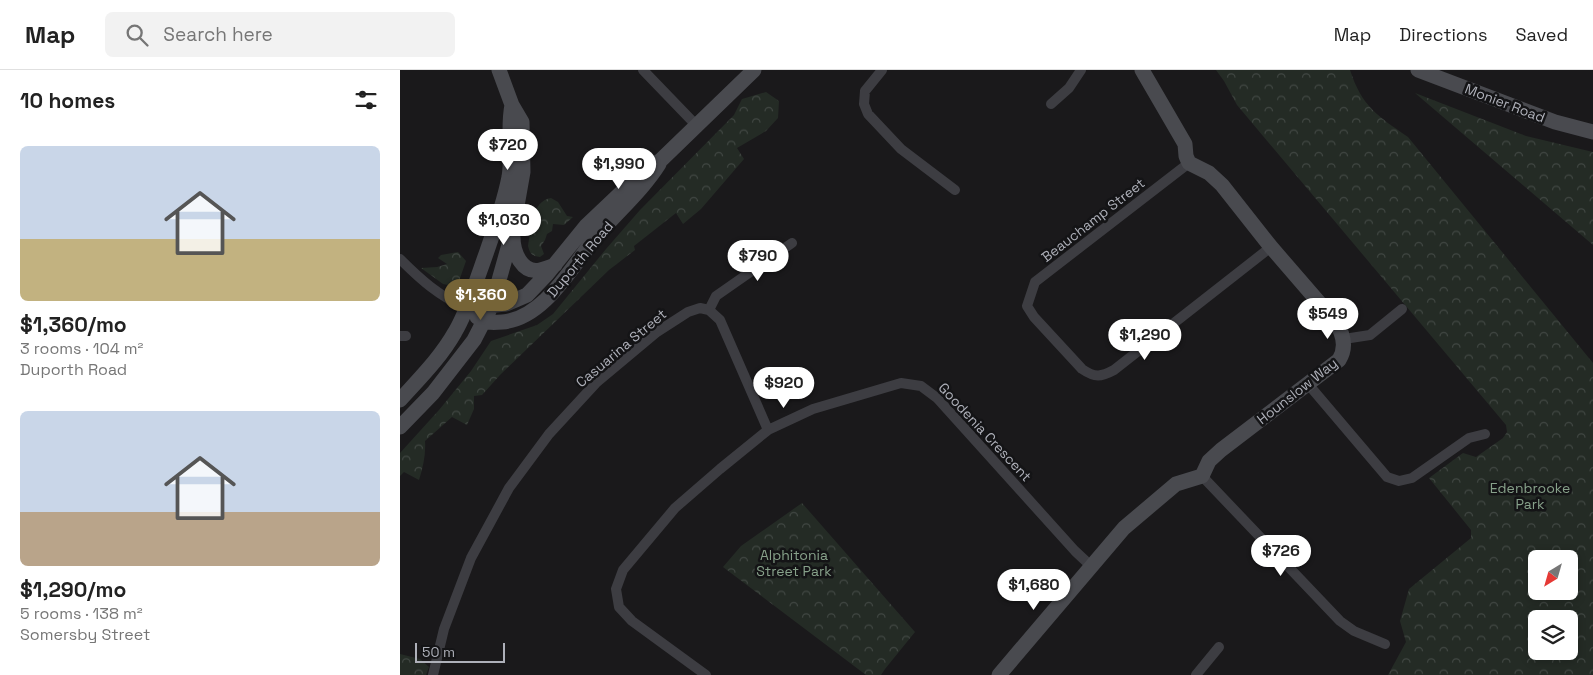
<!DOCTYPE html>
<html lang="en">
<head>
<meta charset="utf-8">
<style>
  body { margin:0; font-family:"Space Grotesk",sans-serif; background:#f2f2f2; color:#222; height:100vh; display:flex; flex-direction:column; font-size:19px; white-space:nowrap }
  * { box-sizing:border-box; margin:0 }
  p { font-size:16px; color:#767676 }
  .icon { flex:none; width:28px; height:28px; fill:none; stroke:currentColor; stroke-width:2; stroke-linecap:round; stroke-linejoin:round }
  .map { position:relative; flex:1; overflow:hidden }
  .panel { display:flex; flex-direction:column; background:#fff; width:400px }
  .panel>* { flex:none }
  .needle { width:32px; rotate:217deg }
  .buttons { position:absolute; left:1128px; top:480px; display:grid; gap:10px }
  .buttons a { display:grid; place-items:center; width:50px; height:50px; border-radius:8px; background:#fff; box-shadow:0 2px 8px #0003; font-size:25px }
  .scale { position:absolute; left:15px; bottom:12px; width:90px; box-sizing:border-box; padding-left:5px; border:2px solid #aeb0b9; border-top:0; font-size:14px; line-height:18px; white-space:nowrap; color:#aeb0b9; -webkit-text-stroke:4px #141416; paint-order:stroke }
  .price { position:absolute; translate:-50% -42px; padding:0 11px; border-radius:18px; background:#fff; color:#222; font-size:16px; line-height:32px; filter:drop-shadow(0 1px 2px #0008) }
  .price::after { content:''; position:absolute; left:50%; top:30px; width:15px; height:11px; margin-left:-8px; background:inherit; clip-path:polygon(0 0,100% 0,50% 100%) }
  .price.active { background:#766437; color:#fff }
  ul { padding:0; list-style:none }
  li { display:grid; align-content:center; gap:10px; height:265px; padding:0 20px }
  li span { display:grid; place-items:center; height:155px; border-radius:8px; color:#555 }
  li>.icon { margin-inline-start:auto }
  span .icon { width:90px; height:90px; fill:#fffc; stroke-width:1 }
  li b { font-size:21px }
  h2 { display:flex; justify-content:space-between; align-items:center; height:60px; padding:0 20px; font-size:21px }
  header { display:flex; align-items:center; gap:30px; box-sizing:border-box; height:70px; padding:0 25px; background:#fff; border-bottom:1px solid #e0e0e0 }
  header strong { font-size:24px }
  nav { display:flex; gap:28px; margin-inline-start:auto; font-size:18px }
  .search { width:350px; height:45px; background:#f2f2f2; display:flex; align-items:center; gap:12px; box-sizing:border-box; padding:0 18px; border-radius:8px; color:#767676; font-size:19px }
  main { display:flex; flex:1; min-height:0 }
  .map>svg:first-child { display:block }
  .forest { fill:url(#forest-crowns); fill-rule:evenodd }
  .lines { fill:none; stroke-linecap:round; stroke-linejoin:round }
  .street { stroke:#3d3d42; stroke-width:10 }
  .secondary { stroke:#494a4f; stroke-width:15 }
  .labels { text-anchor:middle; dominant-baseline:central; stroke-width:5; stroke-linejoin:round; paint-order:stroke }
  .street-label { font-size:14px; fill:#aeb0b9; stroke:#141416 }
  .park-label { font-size:14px; fill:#87a18a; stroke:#141416 }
</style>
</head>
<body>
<header>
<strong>Map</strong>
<div class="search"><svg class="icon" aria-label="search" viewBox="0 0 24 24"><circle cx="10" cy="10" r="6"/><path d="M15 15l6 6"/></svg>Search here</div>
<nav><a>Map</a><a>Directions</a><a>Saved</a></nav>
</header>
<main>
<section class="panel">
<h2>10 homes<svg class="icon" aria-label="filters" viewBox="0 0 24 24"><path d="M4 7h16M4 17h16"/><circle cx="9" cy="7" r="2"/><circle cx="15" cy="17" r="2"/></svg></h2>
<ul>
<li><span style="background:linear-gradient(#c9d6e8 60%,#c2b280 0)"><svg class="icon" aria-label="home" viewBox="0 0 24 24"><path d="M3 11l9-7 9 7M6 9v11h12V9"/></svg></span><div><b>$1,360/mo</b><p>3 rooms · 104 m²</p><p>Duporth Road</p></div></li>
<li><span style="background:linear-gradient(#c9d6e8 65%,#b9a48a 0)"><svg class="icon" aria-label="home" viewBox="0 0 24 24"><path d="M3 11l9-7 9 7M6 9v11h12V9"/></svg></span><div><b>$1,290/mo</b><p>5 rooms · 138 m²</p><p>Somersby Street</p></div></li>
</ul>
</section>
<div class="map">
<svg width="1193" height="605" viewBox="0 0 1193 605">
  <defs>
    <pattern id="forest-crowns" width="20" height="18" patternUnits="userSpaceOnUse" patternTransform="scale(1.25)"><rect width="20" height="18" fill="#242b25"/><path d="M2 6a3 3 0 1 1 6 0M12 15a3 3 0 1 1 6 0" fill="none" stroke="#414743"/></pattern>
  </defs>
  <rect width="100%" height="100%" fill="#1a191b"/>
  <path class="forest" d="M 816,0 L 950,0 C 962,37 978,46 1008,67 L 1193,293 L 1193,605 L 988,605 L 1006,572 L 1000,551 L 1009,519 L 1071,468 L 1071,460 L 1029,408 L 1063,383 L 1076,387 L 1103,368 L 1107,362 L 1106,355 L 837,35 L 824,11 ZM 1136,489 L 1169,489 L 1169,521 L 1136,521 ZM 1136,549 L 1169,549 L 1169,581 L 1136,581 Z
    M 366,22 L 379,31 L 378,48 L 366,61 L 337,78 L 344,89 L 301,139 L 283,154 L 276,143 L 234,176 L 235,180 L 209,200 L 100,305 L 82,325 L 74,326 L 74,339 L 67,355 L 52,347 L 25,371 C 26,384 23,397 19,410 L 4,402 L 0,406 L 0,383 L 39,340 L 71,301 L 91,271 L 137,255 L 153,244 L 206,179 L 240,140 L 334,45 L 342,29 Z
    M 1015,23 L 1126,66 L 1193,82 L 1193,175 Z
    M 151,128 L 158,132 L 167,146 L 173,147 L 164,155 L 153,154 L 152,161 L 147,164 L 145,170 L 141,176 L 144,184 L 140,187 C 132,186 130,184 128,176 C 131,160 131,131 151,128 Z
    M 58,182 L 66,191 L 59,211 L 53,216 L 43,214 L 21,198 L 37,197 L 47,194 L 38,188 L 41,185 Z
    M 402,433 L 515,562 L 485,599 L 481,605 L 466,605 L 323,497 L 341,476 Z
    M 0,584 L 20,589 L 29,597 L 26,605 L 0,605 Z"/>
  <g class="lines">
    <path class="street" d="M 243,0 L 296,55
      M 482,0 L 465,21 L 464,34 L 468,44 L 501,79 L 555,120
      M 651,34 L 669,18 L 681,0
      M 789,93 L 635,212 L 627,236 L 634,247 L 682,299 C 695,308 701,307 714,300 L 871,177
      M 0,189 C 21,210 39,226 66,238
      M 309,240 L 316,226 L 392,173
      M 0,266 L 6,266
      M 944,269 L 970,265 L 1002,239
      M 908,314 L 987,407 L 999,411 L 1012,408 L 1069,368 L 1085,364
      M 802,406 L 940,551 L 954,561 L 985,574
      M 33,605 L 44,559 L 71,488 L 109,418 L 149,364 L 196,313 L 257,262 L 288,242 L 300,238 L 309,240 L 320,250 L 368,360
      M 306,605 L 232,551 L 219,537 L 216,519 L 223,500 L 275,438 L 320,399 L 368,360 L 413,339 L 501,313 L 521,316 L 537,328 L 675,481 L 691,496
      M 796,605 L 819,577"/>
    <path class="secondary" d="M 1018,0 L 1155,52 L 1193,62
      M 113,167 C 113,182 122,204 140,200 C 145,199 150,197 155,195
      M 66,238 L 106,234 L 127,225 L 147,204 L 186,156 L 243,102 L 261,90 L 354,0
      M 77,247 C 85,253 92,253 102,252 C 144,249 172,196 196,167 C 217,142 242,121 259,94
      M 0,330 C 20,308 41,287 55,262 C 67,242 73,220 81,198 C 91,169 103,138 109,107 C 113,83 107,59 112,35
      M 0,357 L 33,323 L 74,270 L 92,235 L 112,164 L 123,102 L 122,52 L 112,35 L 99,0
      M 599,605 L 724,458 L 776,414 L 802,406 L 809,391 L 821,380 L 939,290 C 947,277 943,263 935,251 L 871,177 L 822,115 L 809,103 L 789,93 L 786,86 L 785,74 L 742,0"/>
  </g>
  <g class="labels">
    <g class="street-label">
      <text transform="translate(1105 33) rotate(21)">Monier Road</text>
      <text transform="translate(693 150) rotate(-38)">Beauchamp Street</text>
      <text transform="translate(180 189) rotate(-50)">Duporth Road</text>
      <text transform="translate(221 278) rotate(-40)">Casuarina Street</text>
      <text transform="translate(897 321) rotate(-38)">Hounslow Way</text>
      <text transform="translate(585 362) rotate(47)">Goodenia Crescent</text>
    </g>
    <g class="park-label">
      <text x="1130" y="418">Edenbrooke<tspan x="1130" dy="16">Park</tspan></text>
      <text x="394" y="485">Alphitonia<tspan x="394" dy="16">Street Park</tspan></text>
    </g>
  </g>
</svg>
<div class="buttons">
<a><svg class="needle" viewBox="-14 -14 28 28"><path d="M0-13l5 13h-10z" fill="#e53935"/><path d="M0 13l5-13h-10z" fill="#767676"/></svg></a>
<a><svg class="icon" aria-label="layers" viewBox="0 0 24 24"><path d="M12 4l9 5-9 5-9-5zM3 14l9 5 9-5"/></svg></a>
</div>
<div class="scale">50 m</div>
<b class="price" style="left:108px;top:101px">$720</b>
<b class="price" style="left:219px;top:120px">$1,990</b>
<b class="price" style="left:104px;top:176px">$1,030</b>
<b class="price" style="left:358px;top:212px">$790</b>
<b class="price active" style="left:81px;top:251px">$1,360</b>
<b class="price" style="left:928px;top:270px">$549</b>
<b class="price" style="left:745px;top:291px">$1,290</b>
<b class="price" style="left:384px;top:339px">$920</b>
<b class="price" style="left:881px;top:507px">$726</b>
<b class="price" style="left:634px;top:541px">$1,680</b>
</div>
</main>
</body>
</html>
